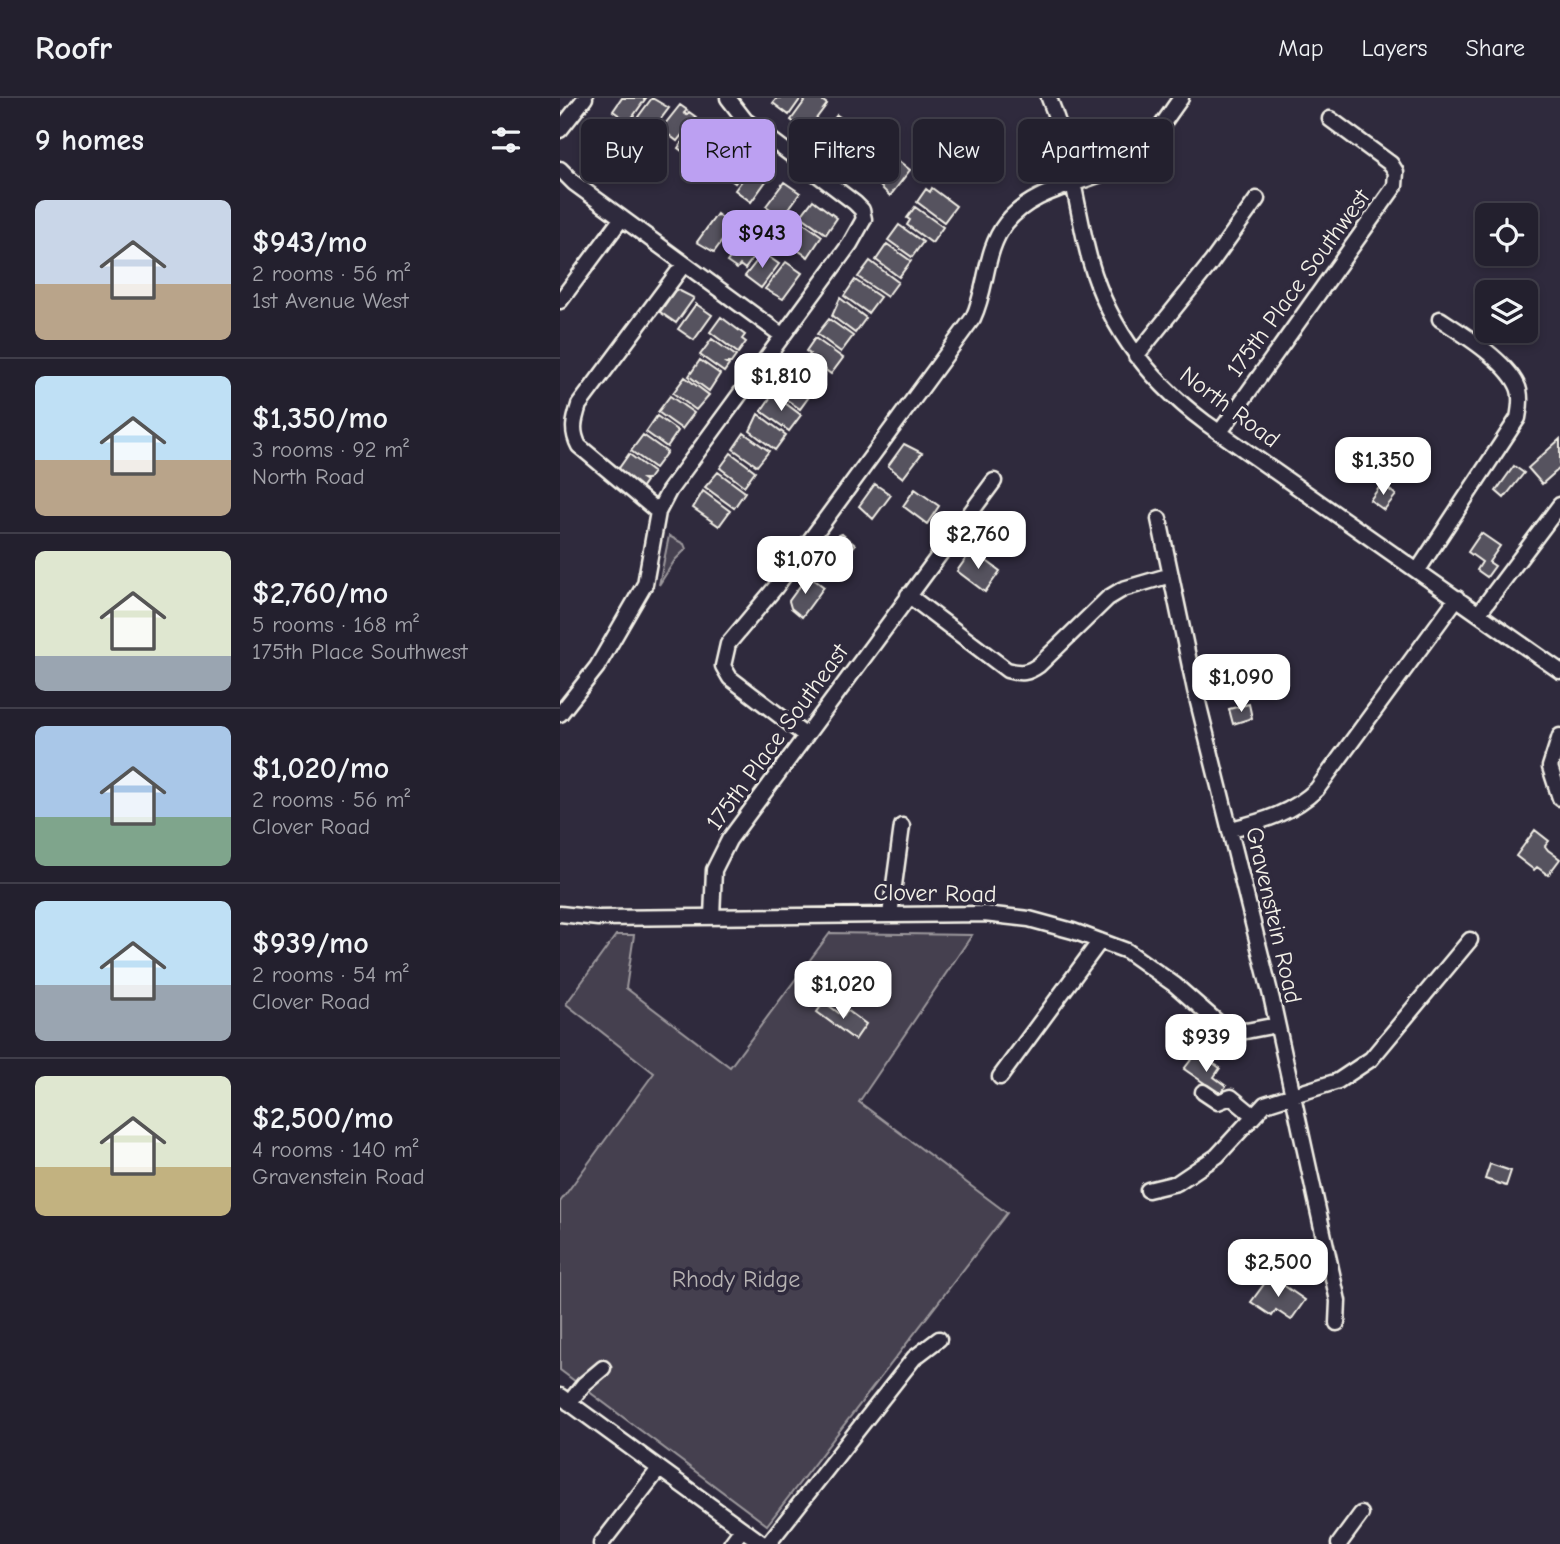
<!DOCTYPE html>
<html lang="en">
<head>
<meta charset="utf-8">
<style>
  body { margin:0; font-family:"Comic Neue",sans-serif; background:#2b2836; color:#f1f3f6; height:100vh; display:flex; flex-direction:column; font-size:26px; white-space:nowrap }
  * { box-sizing:border-box; margin:0 }
  p { font-size:23px; color:#a3a3aa }
  .icon { flex:none; width:38px; height:38px; fill:none; stroke:currentColor; stroke-width:2; stroke-linecap:round; stroke-linejoin:round }
  .map { position:relative; flex:1; overflow:hidden }
  .details { display:flex; flex-direction:column; background:#23202e; width:560px }
  .details>* { flex:none }
  .guide { position:absolute; left:21px; top:21px; width:665px; height:63px; display:flex; gap:14px }
  .buttons { position:absolute; left:915px; top:105px; display:grid; gap:14px }
  .buttons a { display:grid; place-items:center; width:63px; height:63px; border-radius:10px; background:#23202e; box-shadow:0 4px 10px #0003,0 0 0 2px #403e4a; font-size:35px }
  .price { position:absolute; translate:-50% -60px; padding:0 16px; border-radius:14px; background:#fff; color:#222; font-size:23px; line-height:46px; filter:drop-shadow(0 2px 4px #0008) }
  .price::after { content:''; position:absolute; left:50%; top:42px; width:21px; height:16px; margin-left:-10px; background:inherit; clip-path:polygon(0 0,100% 0,50% 100%) }
  .price.current { background:#bca0f2; color:#111 }
  ul { padding:0; list-style:none }
  li { display:flex; align-items:center; gap:21px; height:175px; padding:0 35px }
  li+li { border-top:2px solid #403e4a }
  li span { display:grid; place-items:center; flex:none; width:196px; height:140px; border-radius:10px; color:#555 }
  li>.icon { margin-inline-start:auto }
  span .icon { width:84px; height:84px; fill:#fffc; stroke-width:1 }
  li b { font-size:30px }
  h2 { display:flex; justify-content:space-between; align-items:center; height:84px; padding:0 35px; font-size:30px }
  .tag { padding:0 24px; border-radius:10px; background:#23202e; box-shadow:0 4px 10px #0003,0 0 0 2px #403e4a; font-size:24px; line-height:63px }
  .tag.current { background:#bca0f2; color:#111 }
  header { display:flex; align-items:center; gap:42px; box-sizing:border-box; height:98px; padding:0 35px; background:#23202e; border-bottom:2px solid #403e4a }
  header strong { font-size:33px }
  nav { display:flex; gap:38px; margin-inline-start:auto; font-size:24px }
  main { display:flex; flex:1; min-height:0 }
  .map>svg:first-child { display:block }
  .green { fill:#454050; stroke:#9c989c; stroke-width:2 }
  .building { fill:#56525f; stroke:#f4f1e8; stroke-width:2 }
  .lines { fill:none; stroke-linecap:round; stroke-linejoin:round }
  .minor-casing { stroke:#f4f1e8; stroke-width:19 }
  .minor { stroke:#2f2a3d; stroke-width:14 }
  .labels { text-anchor:middle; dominant-baseline:central; stroke-width:7; stroke-linejoin:round; paint-order:stroke }
  .street-label { font-size:24px; fill:#f4f1e8; stroke:#2f2a3d }
  .park-label { font-size:24px; fill:#b7b3b3; stroke:#2f2a3d }
</style>
</head>
<body>
<header>
<strong>Roofr</strong>
<nav><a>Map</a><a>Layers</a><a>Share</a></nav>
</header>
<main>
<section class="details">
<h2>9 homes<svg class="icon" aria-label="filters" viewBox="0 0 24 24"><path d="M4 7h16M4 17h16"/><circle cx="9" cy="7" r="2"/><circle cx="15" cy="17" r="2"/></svg></h2>
<ul>
<li><span style="background:linear-gradient(#c9d6e8 60%,#b9a48a 0)"><svg class="icon" aria-label="home" viewBox="0 0 24 24"><path d="M3 11l9-7 9 7M6 9v11h12V9"/></svg></span><div><b>$943/mo</b><p>2 rooms · 56 m²</p><p>1st Avenue West</p></div></li>
<li><span style="background:linear-gradient(#bfe0f5 60%,#b9a48a 0)"><svg class="icon" aria-label="home" viewBox="0 0 24 24"><path d="M3 11l9-7 9 7M6 9v11h12V9"/></svg></span><div><b>$1,350/mo</b><p>3 rooms · 92 m²</p><p>North Road</p></div></li>
<li><span style="background:linear-gradient(#dfe7d0 75%,#9aa5b1 0)"><svg class="icon" aria-label="home" viewBox="0 0 24 24"><path d="M3 11l9-7 9 7M6 9v11h12V9"/></svg></span><div><b>$2,760/mo</b><p>5 rooms · 168 m²</p><p>175th Place Southwest</p></div></li>
<li><span style="background:linear-gradient(#a9c7e8 65%,#7fa58c 0)"><svg class="icon" aria-label="home" viewBox="0 0 24 24"><path d="M3 11l9-7 9 7M6 9v11h12V9"/></svg></span><div><b>$1,020/mo</b><p>2 rooms · 56 m²</p><p>Clover Road</p></div></li>
<li><span style="background:linear-gradient(#bfe0f5 60%,#9aa5b1 0)"><svg class="icon" aria-label="home" viewBox="0 0 24 24"><path d="M3 11l9-7 9 7M6 9v11h12V9"/></svg></span><div><b>$939/mo</b><p>2 rooms · 54 m²</p><p>Clover Road</p></div></li>
<li><span style="background:linear-gradient(#dfe7d0 65%,#c2b280 0)"><svg class="icon" aria-label="home" viewBox="0 0 24 24"><path d="M3 11l9-7 9 7M6 9v11h12V9"/></svg></span><div><b>$2,500/mo</b><p>4 rooms · 140 m²</p><p>Gravenstein Road</p></div></li>
</ul>
</section>
<div class="map">
<svg width="1000" height="1446" viewBox="0 0 1000 1446">
  <rect width="100%" height="100%" fill="#2f2a3d"/>
  <filter id="ink" filterUnits="userSpaceOnUse"><feTurbulence type="fractalNoise" baseFrequency=".0143" numOctaves="2"/><feDisplacementMap in="SourceGraphic" scale="14" xChannelSelector="R" yChannelSelector="G"/><feConvolveMatrix kernelMatrix="1 2 1 2 8 2 1 2 1" color-interpolation-filters="sRGB"/></filter>
  <g filter="url(#ink)">
    <path class="green" d="M 109,438 L 124,446 L 126,451 L 115,462 L 99,487 Z
      M 270,835 L 412,837 L 299,1004 L 447,1115 L 207,1427 L 0,1272 L 0,1104 L 94,975 L 6,906 L 56,837 L 74,837 L 66,890 L 170,969 Z"/>
    <path class="building" d="M 62,0 L 86,0 L 69,24 L 53,13 Z
      M 92,0 L 109,10 L 91,34 L 75,23 Z
      M 217,0 L 241,0 L 229,17 L 213,5 Z
      M 247,0 L 259,0 L 267,6 L 246,34 L 231,22 Z
      M 120,7 L 127,12 L 124,15 L 127,17 L 129,14 L 136,19 L 117,43 L 101,31 Z
      M 277,17 L 294,29 L 273,57 L 259,42 Z
      M 141,24 L 154,34 L 134,62 L 118,50 L 136,25 L 139,27 Z
      M 298,29 L 314,40 L 293,69 L 282,62 L 285,58 L 280,55 Z
      M 157,36 L 165,41 L 165,46 L 167,43 L 173,48 L 156,72 L 140,61 Z
      M 318,41 L 335,52 L 314,82 L 297,71 Z
      M 177,49 L 193,61 L 175,85 L 159,73 Z
      M 335,60 L 350,72 L 330,98 L 316,84 Z
      M 195,65 L 206,73 L 204,76 L 209,79 L 191,104 L 175,92 Z
      M 224,84 L 240,95 L 222,120 L 206,108 Z
      M 372,90 L 396,108 L 384,124 L 357,104 L 366,91 L 370,94 Z
      M 253,102 L 277,120 L 266,136 L 241,118 Z
      M 355,109 L 383,129 L 372,145 L 347,127 L 350,122 L 347,120 Z
      M 157,116 L 173,128 L 154,154 L 137,144 Z
      M 241,123 L 262,138 L 248,159 L 226,144 Z
      M 339,127 L 363,144 L 352,159 L 328,142 Z
      M 188,135 L 203,146 L 185,171 L 180,167 L 177,171 L 167,164 Z
      M 327,146 L 351,163 L 339,179 L 316,162 Z
      M 203,155 L 219,166 L 201,190 L 185,178 Z
      M 310,163 L 338,184 L 327,199 L 298,179 Z
      M 226,164 L 242,175 L 223,201 L 205,191 Z
      M 295,182 L 320,199 L 308,215 L 284,198 Z
      M 116,191 L 134,200 L 116,225 L 100,214 Z
      M 280,200 L 306,220 L 295,235 L 272,218 Z
      M 136,206 L 152,217 L 134,242 L 118,231 Z
      M 161,219 L 185,237 L 182,241 L 186,244 L 178,255 L 150,234 Z
      M 269,221 L 293,238 L 281,254 L 257,236 Z
      M 255,240 L 283,260 L 271,276 L 248,259 L 250,256 L 246,253 Z
      M 152,241 L 176,258 L 171,265 L 166,265 L 169,267 L 164,274 L 140,257 Z
      M 241,259 L 265,277 L 254,293 L 230,275 Z
      M 140,262 L 160,276 L 149,293 L 129,278 Z
      M 227,278 L 251,296 L 240,311 L 216,294 Z
      M 125,279 L 149,297 L 136,312 L 113,295 Z
      M 213,296 L 241,317 L 229,333 L 201,313 Z
      M 110,298 L 134,315 L 122,331 L 98,314 Z
      M 198,316 L 226,337 L 215,352 L 190,333 Z
      M 97,318 L 118,333 L 107,349 L 86,334 Z
      M 184,335 L 209,353 L 197,368 L 173,351 Z
      M 83,337 L 107,354 L 95,370 L 71,353 Z
      M 1000,341 L 1000,370 L 982,386 L 968,370 Z
      M 344,346 L 362,355 L 343,380 L 328,368 Z
      M 171,355 L 195,373 L 184,388 L 160,370 Z
      M 69,356 L 93,374 L 88,381 L 83,381 L 86,383 L 81,390 L 57,373 Z
      M 954,368 L 964,375 L 944,400 L 936,393 Z
      M 158,374 L 185,394 L 174,410 L 145,389 Z
      M 315,386 L 331,397 L 313,421 L 299,408 Z
      M 822,386 L 836,397 L 824,412 L 810,402 Z
      M 355,391 L 379,408 L 367,426 L 343,408 Z
      M 143,393 L 170,413 L 159,428 L 133,410 Z
      M 921,435 L 940,448 L 929,464 L 935,468 L 927,479 L 917,472 L 922,464 L 908,454 Z
      M 282,436 L 295,447 L 276,471 L 260,461 L 277,438 Z
      M 412,452 L 440,473 L 425,494 L 397,473 Z
      M 248,477 L 264,489 L 242,519 L 231,510 L 229,503 Z
      M 689,606 L 692,620 L 673,626 L 669,611 Z
      M 975,732 L 989,743 L 985,748 L 988,752 L 1000,761 L 988,777 L 977,769 L 974,772 L 956,758 Z
      M 264,904 L 283,918 L 287,912 L 306,926 L 295,942 L 257,914 Z
      M 637,954 L 660,970 L 654,979 L 666,988 L 657,1000 L 644,991 L 647,987 L 624,971 Z
      M 930,1066 L 951,1073 L 946,1088 L 925,1081 Z
      M 710,1178 L 745,1202 L 731,1222 L 716,1212 L 712,1218 L 691,1204 Z"/>
    <g class="lines">
      <g class="minor-casing">
        <path id="minor" d="M 489,0 C 509,49 515,100 527,151 C 544,223 587,281 646,325 L 1000,573
          M 0,32 L 25,0
          M 0,71 L 14,85 L 223,238
          M 0,203 L 62,120
          M 576,258 L 651,165 L 697,101
          M 660,334 L 835,88 L 836,74 L 831,66 L 770,21
          M 98,414 L 19,348 C 11,333 14,323 19,307 L 124,166
          M 599,421 L 635,592 L 712,902 L 778,1203 L 777,1225
          M 858,472 L 958,320 C 960,310 962,296 957,287 C 945,262 903,236 880,221
          M 348,497 L 447,572 C 461,576 468,575 479,567 L 548,500 L 563,491 L 611,477
          M 919,515 L 1000,407
          M 0,616 L 37,569 L 85,486 L 98,414 L 109,393 L 290,146 L 304,121 L 302,112 L 295,105 L 185,22 L 168,0
          M 246,638 L 170,580 L 163,568 L 168,546 L 215,490 L 413,220 C 428,189 424,153 446,125 C 476,87 531,87 569,62 C 591,47 606,20 621,0
          M 1000,638 L 990,669 L 1000,700
          M 671,731 C 704,723 732,715 757,691 L 897,500
          M 0,816 L 38,820 L 424,816 L 469,821 L 513,833 L 567,853 L 615,887 L 663,929 L 686,933 L 717,927
          M 330,817 L 342,728
          M 152,819 L 154,772 L 169,742 L 434,383
          M 440,979 L 540,843
          M 643,994 L 658,1004 L 671,999 L 694,1018
          M 588,1092 L 617,1085 L 657,1058 L 705,1006 L 778,983 L 811,961 L 910,842
          M 0,1298 L 203,1446
          M 9,1305 L 24,1286 L 43,1270
          M 41,1446 L 99,1371
          M 171,1446 L 182,1431
          M 208,1446 L 354,1260 L 379,1241
          M 779,1446 L 801,1416"/>
      </g>
      <use href="#minor" class="minor"/>
    </g>
  </g>
  <g class="labels">
    <g class="street-label">
      <text transform="translate(738 185) rotate(-54)">175th Place Southwest</text>
      <text transform="translate(670 309) rotate(37)">North Road</text>
      <text transform="translate(217 639) rotate(-54)">175th Place Southeast</text>
      <text transform="translate(375 795) rotate(1)">Clover Road</text>
      <text transform="translate(714 817) rotate(77)">Gravenstein Road</text>
    </g>
    <g class="park-label">
      <text x="176" y="1181">Rhody Ridge</text>
    </g>
  </g>
</svg>
<div class="buttons">
<a><svg class="icon" aria-label="locate" viewBox="0 0 24 24"><circle cx="12" cy="12" r="6"/><path d="M12 2v4M12 18v4M2 12h4M18 12h4"/></svg></a>
<a><svg class="icon" aria-label="layers" viewBox="0 0 24 24"><path d="M12 4l9 5-9 5-9-5zM3 14l9 5 9-5"/></svg></a>
</div>
<b class="price current" style="left:202px;top:172px">$943</b>
<b class="price" style="left:221px;top:315px">$1,810</b>
<b class="price" style="left:823px;top:399px">$1,350</b>
<b class="price" style="left:418px;top:473px">$2,760</b>
<b class="price" style="left:245px;top:498px">$1,070</b>
<b class="price" style="left:681px;top:616px">$1,090</b>
<b class="price" style="left:283px;top:923px">$1,020</b>
<b class="price" style="left:646px;top:976px">$939</b>
<b class="price" style="left:718px;top:1201px">$2,500</b>
<div class="guide">
<a class="tag">Buy</a>
<a class="tag current">Rent</a>
<a class="tag">Filters</a>
<a class="tag">New</a>
<a class="tag">Apartment</a>
</div>
</div>
</main>
</body>
</html>
